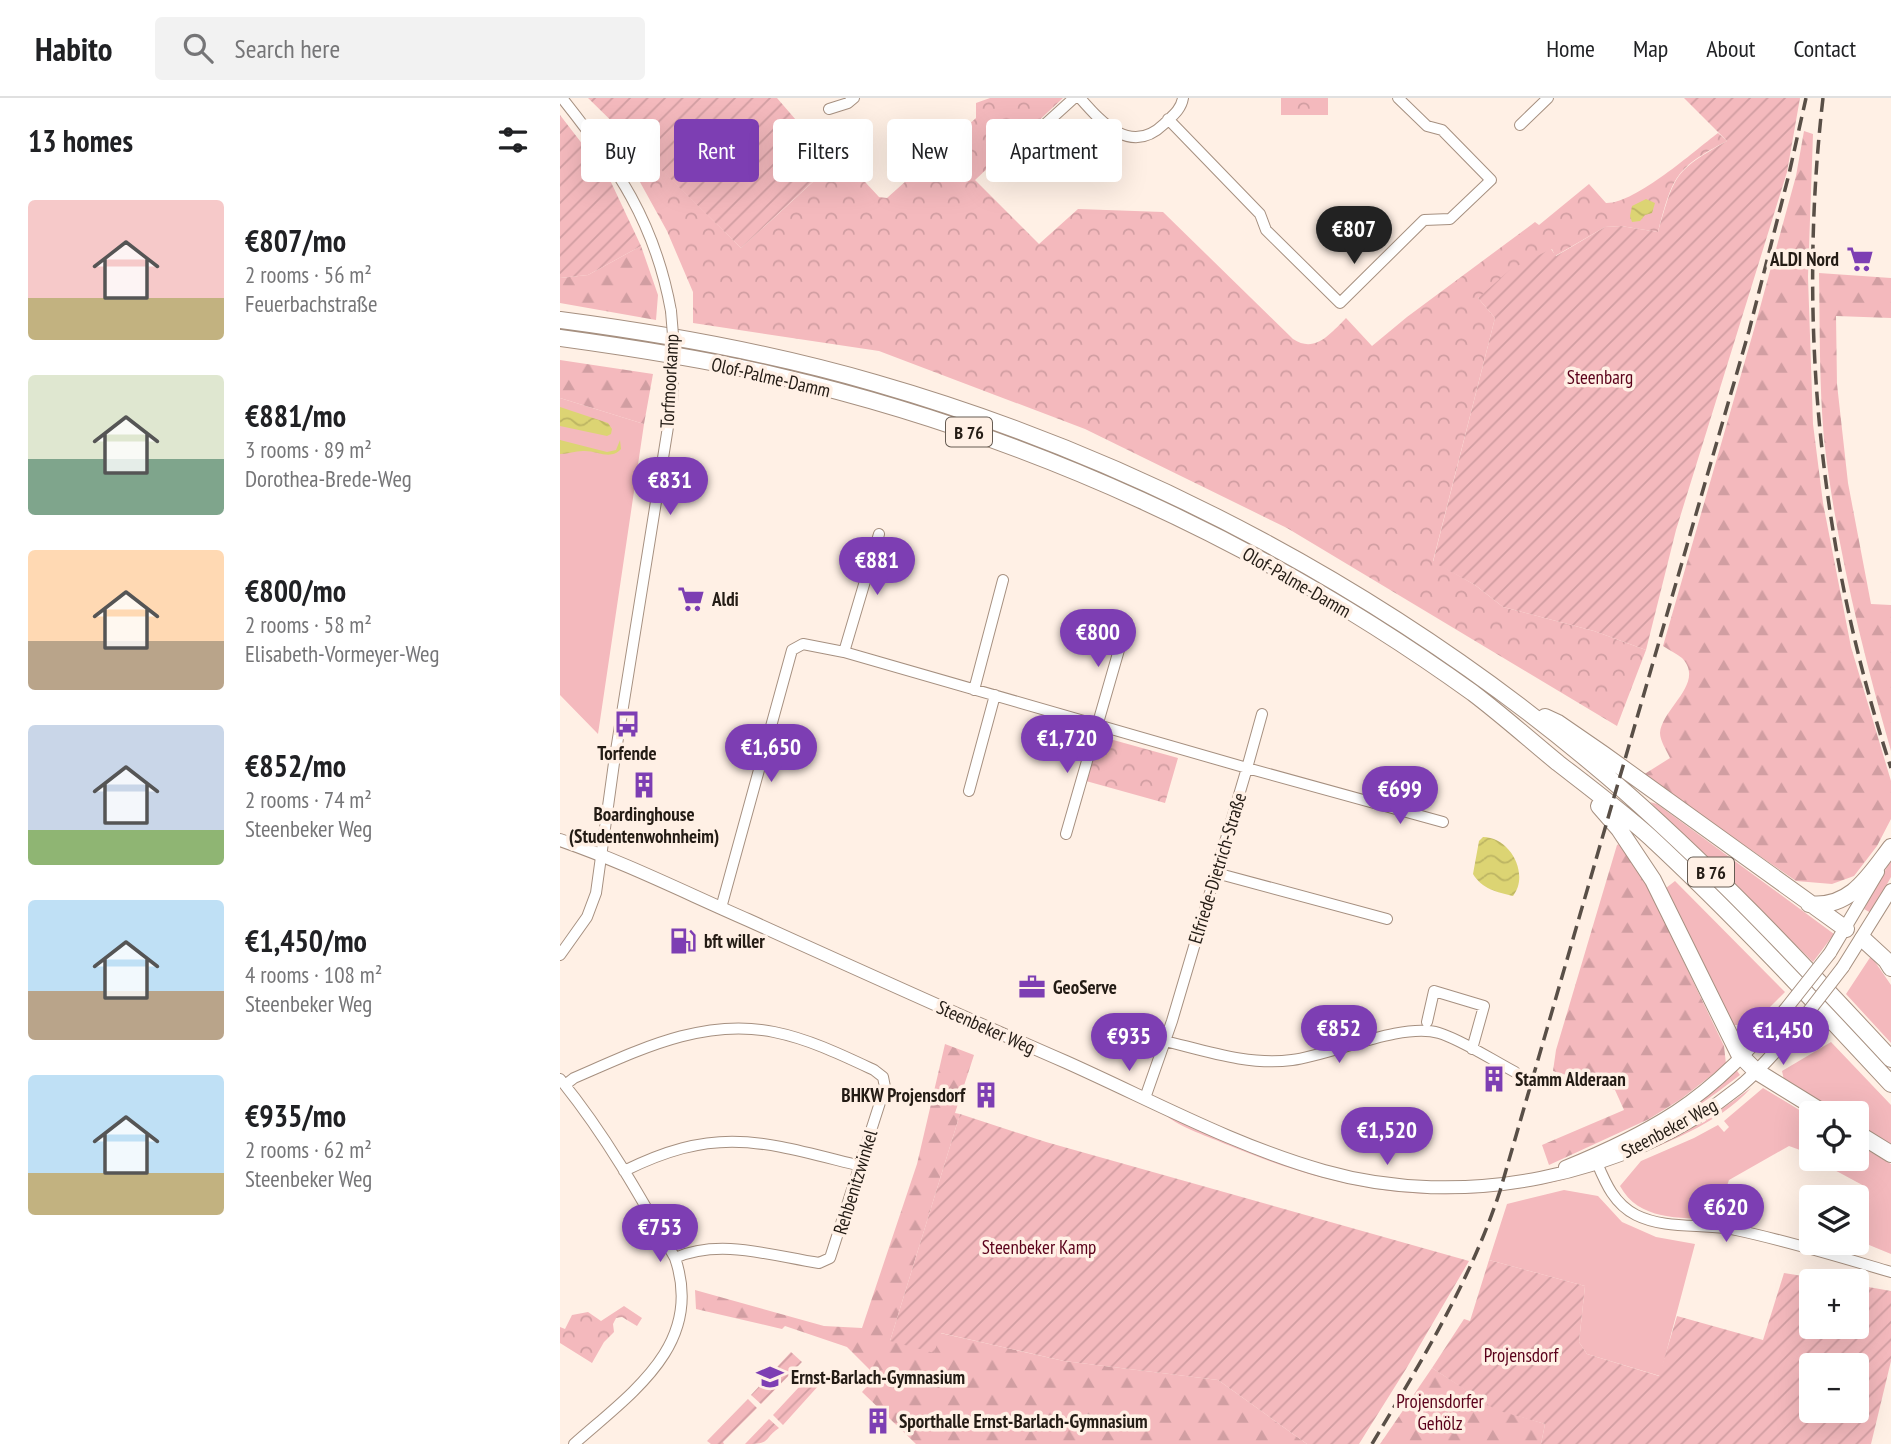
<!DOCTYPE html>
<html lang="en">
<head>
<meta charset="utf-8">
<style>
  body { margin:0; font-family:"PT Sans Narrow",sans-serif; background:#f2f2f2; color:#202124; height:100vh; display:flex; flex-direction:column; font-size:26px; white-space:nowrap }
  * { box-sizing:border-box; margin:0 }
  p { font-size:23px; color:#757577 }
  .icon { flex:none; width:38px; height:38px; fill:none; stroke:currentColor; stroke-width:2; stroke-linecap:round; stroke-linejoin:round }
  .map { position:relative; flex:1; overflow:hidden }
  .panel { display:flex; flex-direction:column; background:#fff; width:560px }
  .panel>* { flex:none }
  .guide { position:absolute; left:21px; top:21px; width:665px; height:63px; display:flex; gap:14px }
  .buttons { position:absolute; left:1239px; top:1003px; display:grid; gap:14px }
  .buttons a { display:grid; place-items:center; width:70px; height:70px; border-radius:7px; background:#fff; box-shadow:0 7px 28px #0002; font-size:35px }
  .price { position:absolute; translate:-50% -60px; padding:0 16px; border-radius:24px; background:#7d3eb3; color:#fff; font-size:23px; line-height:46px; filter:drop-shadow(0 2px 4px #0008) }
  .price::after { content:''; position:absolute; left:50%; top:42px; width:21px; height:16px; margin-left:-10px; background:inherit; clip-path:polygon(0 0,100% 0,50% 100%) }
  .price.on { background:#222; color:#fff }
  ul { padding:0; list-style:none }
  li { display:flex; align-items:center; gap:21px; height:175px; padding:0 28px }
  li span { display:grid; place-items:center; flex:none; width:196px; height:140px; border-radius:7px; color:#555 }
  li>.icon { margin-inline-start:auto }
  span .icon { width:84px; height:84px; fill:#fffc; stroke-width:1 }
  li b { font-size:30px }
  h2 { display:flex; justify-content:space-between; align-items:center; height:84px; padding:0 28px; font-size:30px }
  .chip { padding:0 24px; border-radius:7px; background:#fff; box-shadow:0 7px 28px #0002; font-size:24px; line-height:63px }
  .chip.on { background:#7d3eb3; color:#fff }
  header { display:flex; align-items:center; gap:42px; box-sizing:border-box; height:98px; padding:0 35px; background:#fff; border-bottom:2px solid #e0e0e0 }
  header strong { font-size:33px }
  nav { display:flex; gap:38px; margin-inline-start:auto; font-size:24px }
  .search { width:490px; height:63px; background:#f2f2f2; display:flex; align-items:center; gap:18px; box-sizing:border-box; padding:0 24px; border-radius:7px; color:#757577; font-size:26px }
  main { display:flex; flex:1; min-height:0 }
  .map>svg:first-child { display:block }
  .grass { fill:#f4b9bd }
  .forest { fill:url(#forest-firs) }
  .park { fill:url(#park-crowns) }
  .garden { fill:url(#garden-furrows); fill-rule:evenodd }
  .water { fill:url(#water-waves) }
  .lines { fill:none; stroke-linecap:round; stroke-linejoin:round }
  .minor-casing { stroke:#a69080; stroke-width:12 }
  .major-casing { stroke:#a69080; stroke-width:14 }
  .highway-casing { stroke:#a69080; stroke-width:18 }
  .minor { stroke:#fff; stroke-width:10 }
  .major { stroke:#fff; stroke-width:12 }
  .highway { stroke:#fff; stroke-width:16 }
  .rail { stroke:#594f47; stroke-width:3.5; stroke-dasharray:14 7; stroke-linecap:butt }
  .minor-bridge-casing { stroke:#a69080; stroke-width:12; stroke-linecap:butt }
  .major-bridge-casing { stroke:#a69080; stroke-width:14; stroke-linecap:butt }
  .minor-bridge { stroke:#fff; stroke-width:10 }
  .major-bridge { stroke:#fff; stroke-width:12 }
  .labels { text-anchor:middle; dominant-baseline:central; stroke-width:7; stroke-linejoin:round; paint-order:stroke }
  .shield { fill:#fff0e5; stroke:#665c53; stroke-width:2 }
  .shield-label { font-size:18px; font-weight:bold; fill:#241c15 }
  .poi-label { font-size:19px; font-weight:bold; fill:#241c15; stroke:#fff0e5; text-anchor:start }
  .street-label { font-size:19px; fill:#241c15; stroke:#fff0e5 }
  .park-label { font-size:19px; fill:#5a001a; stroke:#fff0e5 }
</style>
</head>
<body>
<header>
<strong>Habito</strong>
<div class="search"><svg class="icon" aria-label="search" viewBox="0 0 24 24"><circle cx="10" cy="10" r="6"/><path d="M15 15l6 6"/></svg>Search here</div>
<nav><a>Home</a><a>Map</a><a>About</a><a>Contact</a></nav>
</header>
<main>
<section class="panel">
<h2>13 homes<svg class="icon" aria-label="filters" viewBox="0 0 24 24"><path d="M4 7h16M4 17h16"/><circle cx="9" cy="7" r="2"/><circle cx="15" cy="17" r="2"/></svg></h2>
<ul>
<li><span style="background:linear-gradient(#f6c9c9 70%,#c2b280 0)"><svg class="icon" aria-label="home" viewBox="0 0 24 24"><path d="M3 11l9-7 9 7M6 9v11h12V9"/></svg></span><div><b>€807/mo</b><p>2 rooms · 56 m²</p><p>Feuerbachstraße</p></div></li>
<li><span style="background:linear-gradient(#dfe7d0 60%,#7fa58c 0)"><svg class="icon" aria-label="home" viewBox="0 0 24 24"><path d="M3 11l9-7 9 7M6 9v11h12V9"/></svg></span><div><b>€881/mo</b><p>3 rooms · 89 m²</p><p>Dorothea-Brede-Weg</p></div></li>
<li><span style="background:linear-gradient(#ffd9b3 65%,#b9a48a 0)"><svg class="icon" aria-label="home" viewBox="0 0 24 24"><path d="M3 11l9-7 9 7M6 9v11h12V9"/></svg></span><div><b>€800/mo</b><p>2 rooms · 58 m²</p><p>Elisabeth-Vormeyer-Weg</p></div></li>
<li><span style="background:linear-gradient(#c9d6e8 75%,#8fb573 0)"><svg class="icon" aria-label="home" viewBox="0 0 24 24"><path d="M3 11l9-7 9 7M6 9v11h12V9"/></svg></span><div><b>€852/mo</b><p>2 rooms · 74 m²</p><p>Steenbeker Weg</p></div></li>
<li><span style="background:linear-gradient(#bfe0f5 65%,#b9a48a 0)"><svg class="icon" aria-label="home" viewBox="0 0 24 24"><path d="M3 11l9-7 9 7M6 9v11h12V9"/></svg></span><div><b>€1,450/mo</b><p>4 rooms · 108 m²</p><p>Steenbeker Weg</p></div></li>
<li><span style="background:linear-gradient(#bfe0f5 70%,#c2b280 0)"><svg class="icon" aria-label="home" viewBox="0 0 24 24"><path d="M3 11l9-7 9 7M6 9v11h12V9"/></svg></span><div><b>€935/mo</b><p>2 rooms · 62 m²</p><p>Steenbeker Weg</p></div></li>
</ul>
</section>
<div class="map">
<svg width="1331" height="1346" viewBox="0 0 1331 1346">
  <defs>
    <pattern id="forest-firs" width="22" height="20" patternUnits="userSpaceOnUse" patternTransform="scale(1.75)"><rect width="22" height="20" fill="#f4b9bd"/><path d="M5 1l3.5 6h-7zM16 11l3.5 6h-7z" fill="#d19ea2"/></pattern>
    <pattern id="park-crowns" width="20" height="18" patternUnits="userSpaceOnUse" patternTransform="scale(1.75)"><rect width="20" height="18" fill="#f4b9bd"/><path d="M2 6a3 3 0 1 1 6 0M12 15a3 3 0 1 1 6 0" fill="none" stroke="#d19ea2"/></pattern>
    <pattern id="garden-furrows" width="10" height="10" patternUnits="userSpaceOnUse" patternTransform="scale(1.75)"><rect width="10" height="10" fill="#f4b9bd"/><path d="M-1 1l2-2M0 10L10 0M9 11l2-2" fill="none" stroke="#d19ea2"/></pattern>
    <pattern id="water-waves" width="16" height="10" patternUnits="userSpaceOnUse" patternTransform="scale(1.75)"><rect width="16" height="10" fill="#dcd473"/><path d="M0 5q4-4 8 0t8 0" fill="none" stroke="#bdb563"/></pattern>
  </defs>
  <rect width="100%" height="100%" fill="#fff0e5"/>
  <path class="grass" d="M 0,300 L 84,326 L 38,636 L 0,597 Z
    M 1090,704 L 1097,706 L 1274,836 L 1253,864 Z
    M 1331,762 L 1331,779 L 1311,815 L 1304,811 Z
    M 1115,783 L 1225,894 L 1192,927 L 1172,927 L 1106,790 Z
    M 1311,858 L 1331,887 L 1331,945 L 1286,896 Z
    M 1229,916 L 1232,918 C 1221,931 1218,947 1201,952 L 1201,948 Z
    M 1271,944 L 1331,1007 L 1331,1048 L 1297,1027 L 1297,1015 L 1278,1015 L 1224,982 L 1222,973 Z
    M 1175,970 L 1180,977 C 1140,1008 1098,1037 1049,1055 Z
    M 1191,990 C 1159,1026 1101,1047 1057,1065 L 1144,1024 Z
    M 1203,990 L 1251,1019 L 1251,1056 L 1229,1048 L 1169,1082 L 1155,1122 C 1119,1119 1079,1123 1060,1088 L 1081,1063 L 1134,1040 L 1158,1027 L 1164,1034 L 1169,1029 L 1164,1023 Z
    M 607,1018 C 708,1062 811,1105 925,1094 C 953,1091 981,1083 1009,1078 L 1006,1081 C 882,1111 784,1095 668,1047 C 652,1040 617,1028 607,1018 Z
    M 1297,1046 L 1331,1066 L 1331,1156 L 1297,1142 L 1297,1124 L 1306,1089 L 1269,1069 L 1260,1061 L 1297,1060 Z
    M 1004,1092 L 1038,1098 L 1062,1124 L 1096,1139 L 1135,1146 L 1100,1278 L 1027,1256 L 1019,1244 L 1025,1188 L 929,1162 L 947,1106 Z"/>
  <path class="forest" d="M 1244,33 L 1253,36 L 1248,179 L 1253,326 L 1263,405 L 1291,549 L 1331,683 L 1331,721 L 1317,748 L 1294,778 L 1272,786 L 1236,783 L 1083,677 L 1110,660 C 1107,653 1100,643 1100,635 C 1102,610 1146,585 1122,560 C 1117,556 1109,552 1103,548 L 1195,228 L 1236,78 Z
    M 81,148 L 98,197 L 96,222 L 0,205 L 0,180 L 28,177 Z
    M 1259,175 L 1331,180 L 1331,220 L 1276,218 L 1277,286 L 1288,385 L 1311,506 L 1331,507 L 1331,653 C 1302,551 1276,447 1264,341 C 1259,286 1260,230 1259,175 Z
    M 0,262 L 93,276 L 84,326 L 0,300 Z
    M 1061,745 L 1087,787 L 1164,948 L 1166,966 L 1121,1001 L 1089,1021 L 989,1067 L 982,1047 L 1064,1012 L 1055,992 L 993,973 L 996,952 L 1057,747 Z
    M 385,946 L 414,957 L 395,1015 L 400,1016 L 330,1243 L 380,1235 L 504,1263 L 658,1282 L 747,1346 L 356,1346 L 302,1294 L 316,1278 L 287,1249 L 225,1228 L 222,1231 L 136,1211 L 135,1192 L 264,1228 L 302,1230 L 357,1066 Z
    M 872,1270 L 936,1311 L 985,1326 L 981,1346 L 820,1346 Z"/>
  <path class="park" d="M 430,0 L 503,0 L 415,82 L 479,146 L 518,111 L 603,114 L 733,241 C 755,256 771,235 786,220 L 812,248 L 847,219 L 975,124 L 979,127 L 1029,86 L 1046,105 C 1075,106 1134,53 1158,35 L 1167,43 C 1115,70 1113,78 1098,134 L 1061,128 L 1045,129 L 995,158 L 992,151 L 918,200 L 935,220 L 873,463 L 915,487 L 943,509 L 1034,533 L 1086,552 L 1057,628 L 727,430 L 525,331 L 319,253 L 133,225 L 133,194 L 107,133 L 75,75 L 91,61 L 181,150 L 281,58 L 319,99 L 327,100 L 416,20 L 416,5 Z
    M 721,0 L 768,0 L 768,17 L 721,17 Z
    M 539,638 L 618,660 L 605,705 L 526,683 Z
    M 64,1208 L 82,1220 L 77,1228 L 62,1219 L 56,1220 L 53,1226 L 54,1234 L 44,1244 L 32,1265 L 0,1245 L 0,1229 L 5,1231 L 12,1217 L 28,1214 L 41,1223 Z"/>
  <path class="garden" d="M 28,0 L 217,0 L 273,65 L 181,150 Z
    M 1124,0 L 1240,0 L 1227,74 L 1116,432 L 1086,552 L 1034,533 L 943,509 L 915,487 L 873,464 L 935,220 L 918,200 L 951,171 L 991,151 L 996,158 L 1045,129 L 1061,128 L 1098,134 C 1115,76 1114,73 1167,43 Z
    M 0,17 L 50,82 L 81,148 L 28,177 L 0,180 Z
    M 400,1016 L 486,1044 L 909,1163 L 846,1271 L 799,1346 L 747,1346 L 658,1282 L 504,1263 L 381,1235 L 374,1255 L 330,1243 Z
    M 929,1162 L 1025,1188 L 1019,1244 L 1027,1256 L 1099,1278 L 1117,1218 L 1203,1242 L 1224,1175 L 1273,1183 L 1251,1183 L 1251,1228 L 1297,1228 L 1297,1187 L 1331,1193 L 1331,1263 L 1311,1346 L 981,1346 L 985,1326 L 936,1312 L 872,1270 L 904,1221 L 910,1223 ZM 1297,1267 L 1297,1312 L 1251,1312 L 1251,1267 Z
    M 231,1254 L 242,1264 L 201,1306 L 191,1297 Z
    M 253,1274 L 264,1285 L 260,1286 L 223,1327 L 213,1317 Z
    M 188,1301 L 197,1310 L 163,1344 L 164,1346 L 151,1346 L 147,1343 Z
    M 209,1321 L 219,1330 C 202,1342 212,1346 185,1346 Z"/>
  <path class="water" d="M 1086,101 L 1095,105 L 1092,115 L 1085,117 L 1080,123 L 1072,124 L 1070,118 L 1072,108 Z
    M 0,309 L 48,325 L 52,331 L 51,336 L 47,338 L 0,328 Z
    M 0,342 L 47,354 L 56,352 L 60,342 L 61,351 C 50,363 37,352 23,353 C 15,353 8,356 0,356 Z
    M 923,739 C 950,739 970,776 953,798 C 937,794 922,791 913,776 L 919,743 Z"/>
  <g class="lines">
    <g class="minor-casing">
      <path id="minor" d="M 2,0 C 57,69 95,124 111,213
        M 520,0 C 542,25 571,58 604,26 C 612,18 621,12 623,0
        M 269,11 L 288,5 L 294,0
        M 608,21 L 700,116 L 706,132 L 780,205 L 864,122 L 890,121 L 931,82 L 882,32 L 867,28 L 838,0
        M 960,27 L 988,0
        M 460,49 L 514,0
        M 284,554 L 319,436
        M 414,592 L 443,482
        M 702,616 L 687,670 L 883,724
        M 409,693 L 435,597
        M 506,736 L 567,524
        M 656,775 L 827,821
        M 161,810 L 232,552 L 243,546 L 284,554 L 687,670 L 612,923 L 585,1000
        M 0,857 L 27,819 L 36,795 L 54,665 L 112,304 L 113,285
        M 867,924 L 874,893 L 924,908 L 912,951
        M 605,943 C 646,953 690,968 732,962 C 772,957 841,924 879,935 C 900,941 934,963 955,974
        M 0,981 C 45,1036 80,1098 115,1160 C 145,1247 70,1296 14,1346
        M 5,987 L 14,980 C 77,953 143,919 214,934 C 249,941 282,957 314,972 L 323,979 L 325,989 L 270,1160 L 259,1165 C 212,1158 160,1140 115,1160
        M 1034,1058 C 1044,1081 1052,1105 1076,1117 C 1106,1132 1144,1125 1176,1132 C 1228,1143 1280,1159 1331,1174
        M 64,1073 C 159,1026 203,1044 301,1068"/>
    </g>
    <g class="major-casing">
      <path id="major" d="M 0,742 C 64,764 126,795 188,822 C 294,870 400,918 506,964 C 591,1002 675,1048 764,1073 C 901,1112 1067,1080 1178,990 C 1201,971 1220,948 1239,926
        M 1270,855 L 1318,774
        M 1283,869 L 1331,792
        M 1005,1069 C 1042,1054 1081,1036 1115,1014 C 1158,986 1192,949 1225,912"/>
    </g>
    <g class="highway-casing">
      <path id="highway" d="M 0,222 C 106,236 212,255 315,285 C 583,362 836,498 1048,679 C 1149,766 1240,863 1331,961
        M 0,240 C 73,250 145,261 217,278 C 467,336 705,445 913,595 C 942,617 970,642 998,665 C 1029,689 1061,713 1090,739 C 1174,817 1253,902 1331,986
        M 985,619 L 998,625 L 1043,656 L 1286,831
        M 1039,708 L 1059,731 L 1093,782 L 1179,956 L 1196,973 L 1264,1015
        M 1249,806 C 1290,811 1309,778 1331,749
        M 1303,841 L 1326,862 L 1331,870
        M 1297,1035 L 1331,1056"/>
    </g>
    <use href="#minor" class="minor"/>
    <use href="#major" class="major"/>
    <use href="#highway" class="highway"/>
    <path class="rail" d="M 1263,0 C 1237,225 1260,454 1331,670
      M 812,1346 C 861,1264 910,1184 940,1093 L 1189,233 L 1229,76 L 1246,0"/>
    <g class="minor-bridge-casing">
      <path id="minor-bridge" d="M 111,213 L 113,237 L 113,285"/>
    </g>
    <g class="major-bridge-casing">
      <path id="major-bridge" d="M 1225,912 L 1270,855
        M 1239,926 L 1283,869"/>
    </g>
    <use href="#minor-bridge" class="minor-bridge"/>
    <use href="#major-bridge" class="major-bridge"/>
  </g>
  <defs>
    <g id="supermarket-bare" transform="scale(2.1)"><path d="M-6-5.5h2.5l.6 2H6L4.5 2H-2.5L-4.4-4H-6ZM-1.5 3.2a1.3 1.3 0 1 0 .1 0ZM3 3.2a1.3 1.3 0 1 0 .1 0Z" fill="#7d3eb3" stroke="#fff0e5" stroke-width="2.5" paint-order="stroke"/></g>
    <g id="bus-bare" transform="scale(2.1)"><path d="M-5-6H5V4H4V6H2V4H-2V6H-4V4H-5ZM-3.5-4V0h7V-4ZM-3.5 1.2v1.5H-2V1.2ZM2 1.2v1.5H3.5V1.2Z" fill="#7d3eb3" stroke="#fff0e5" stroke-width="2.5" paint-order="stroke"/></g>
    <g id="building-bare" transform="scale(2.1)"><path d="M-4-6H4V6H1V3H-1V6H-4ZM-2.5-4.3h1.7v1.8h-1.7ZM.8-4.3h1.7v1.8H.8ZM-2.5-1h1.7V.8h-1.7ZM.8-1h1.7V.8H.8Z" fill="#7d3eb3" stroke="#fff0e5" stroke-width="2.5" paint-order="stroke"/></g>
    <g id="fuel-bare" transform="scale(2.1)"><path d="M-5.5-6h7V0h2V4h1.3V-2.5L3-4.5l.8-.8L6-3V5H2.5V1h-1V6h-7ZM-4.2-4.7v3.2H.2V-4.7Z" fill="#7d3eb3" stroke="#fff0e5" stroke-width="2.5" paint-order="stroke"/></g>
    <g id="office-bare" transform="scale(2.1)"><path d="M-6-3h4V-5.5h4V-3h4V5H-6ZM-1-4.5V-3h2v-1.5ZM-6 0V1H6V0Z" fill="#7d3eb3" stroke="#fff0e5" stroke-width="2.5" paint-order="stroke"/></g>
    <g id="school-bare" transform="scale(2.1)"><path d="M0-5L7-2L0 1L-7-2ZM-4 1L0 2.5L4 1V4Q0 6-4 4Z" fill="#7d3eb3" stroke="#fff0e5" stroke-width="2.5" paint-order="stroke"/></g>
  </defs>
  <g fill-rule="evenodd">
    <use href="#supermarket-bare" x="1300" y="161"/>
    <use href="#supermarket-bare" x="131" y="501"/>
    <use href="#bus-bare" x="67" y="626"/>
    <use href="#building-bare" x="84" y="687"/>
    <use href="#fuel-bare" x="123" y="843"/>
    <use href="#office-bare" x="472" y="889"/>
    <use href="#building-bare" x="934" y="981"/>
    <use href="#building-bare" x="426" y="997"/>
    <use href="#school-bare" x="210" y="1279"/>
    <use href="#building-bare" x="318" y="1323"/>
  </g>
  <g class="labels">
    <g class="shield">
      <rect x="386" y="319.5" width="46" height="29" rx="5"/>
      <rect x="1128" y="759.5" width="46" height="29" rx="5"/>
    </g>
    <g class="shield-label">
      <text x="409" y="334">B 76</text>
      <text x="1151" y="774">B 76</text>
    </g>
    <g class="poi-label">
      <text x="1279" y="161" text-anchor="end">ALDI Nord</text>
      <text x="152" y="501">Aldi</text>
      <text x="67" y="655" text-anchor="middle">Torfende</text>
      <text x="84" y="716" text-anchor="middle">Boardinghouse<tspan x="84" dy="22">(Studentenwohnheim)</tspan></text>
      <text x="144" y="843">bft willer</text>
      <text x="493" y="889">GeoServe</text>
      <text x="955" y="981">Stamm Alderaan</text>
      <text x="405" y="997" text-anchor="end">BHKW Projensdorf</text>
      <text x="231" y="1279">Ernst-Barlach-Gymnasium</text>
      <text x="339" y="1323">Sporthalle Ernst-Barlach-Gymnasium</text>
    </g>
    <g class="street-label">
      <text transform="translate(211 279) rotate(13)">Olof-Palme-Damm</text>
      <text transform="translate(109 283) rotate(-87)">Torfmoorkamp</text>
      <text transform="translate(737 484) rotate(30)">Olof-Palme-Damm</text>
      <text transform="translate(657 770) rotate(-73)">Elfriede-Dietrich-Straße</text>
      <text transform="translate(426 929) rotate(24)">Steenbeker Weg</text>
      <text transform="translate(1109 1030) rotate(-28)">Steenbeker Weg</text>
      <text transform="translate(295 1084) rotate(-73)">Rehbenitzwinkel</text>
    </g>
    <g class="park-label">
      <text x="1040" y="279">Steenbarg</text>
      <text x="479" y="1149">Steenbeker Kamp</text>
      <text x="961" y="1257">Projensdorf</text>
      <text x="880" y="1303">Projensdorfer<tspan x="880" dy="22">Gehölz</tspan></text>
    </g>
  </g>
</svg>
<div class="buttons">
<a><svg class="icon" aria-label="locate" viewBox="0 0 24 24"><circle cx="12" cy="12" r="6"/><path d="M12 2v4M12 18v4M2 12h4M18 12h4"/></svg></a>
<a><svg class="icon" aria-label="layers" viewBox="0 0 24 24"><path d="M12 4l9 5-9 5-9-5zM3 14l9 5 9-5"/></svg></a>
<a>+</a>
<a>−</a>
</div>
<b class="price on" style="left:794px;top:168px">€807</b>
<b class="price" style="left:110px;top:419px">€831</b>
<b class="price" style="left:317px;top:499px">€881</b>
<b class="price" style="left:538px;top:571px">€800</b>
<b class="price" style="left:507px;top:677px">€1,720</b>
<b class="price" style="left:211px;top:686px">€1,650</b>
<b class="price" style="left:840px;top:728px">€699</b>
<b class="price" style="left:779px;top:967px">€852</b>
<b class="price" style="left:1223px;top:969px">€1,450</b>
<b class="price" style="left:569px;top:975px">€935</b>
<b class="price" style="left:827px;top:1069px">€1,520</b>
<b class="price" style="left:1166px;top:1146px">€620</b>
<b class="price" style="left:100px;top:1166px">€753</b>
<div class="guide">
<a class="chip">Buy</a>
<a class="chip on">Rent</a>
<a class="chip">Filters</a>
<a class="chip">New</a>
<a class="chip">Apartment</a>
</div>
</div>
</main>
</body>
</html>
